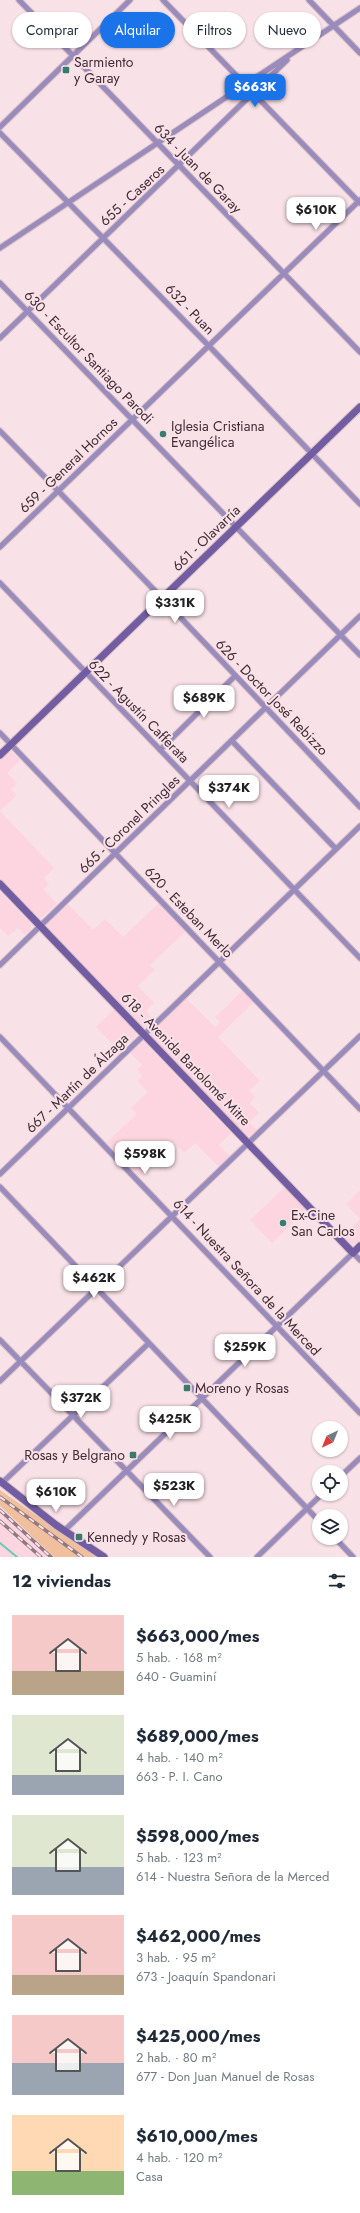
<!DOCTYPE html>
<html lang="es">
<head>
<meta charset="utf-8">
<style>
  body { margin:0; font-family:Jost,sans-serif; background:#f6f6f7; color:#1f2937; height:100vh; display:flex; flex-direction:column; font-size:15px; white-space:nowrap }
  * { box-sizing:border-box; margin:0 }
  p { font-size:13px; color:#747a83 }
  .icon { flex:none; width:22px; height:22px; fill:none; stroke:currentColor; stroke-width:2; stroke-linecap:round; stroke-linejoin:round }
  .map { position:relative; height:1557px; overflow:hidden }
  .panel { display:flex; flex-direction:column; background:#fff; flex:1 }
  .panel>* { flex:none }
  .hud { position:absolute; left:12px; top:12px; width:336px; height:36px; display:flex; gap:8px }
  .needle { width:26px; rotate:223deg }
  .controls { position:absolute; left:312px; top:1421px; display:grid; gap:8px }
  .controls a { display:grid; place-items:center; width:36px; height:36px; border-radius:50%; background:#fff; box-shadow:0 1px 3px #0004; font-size:20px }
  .price { position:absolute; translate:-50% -34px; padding:0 9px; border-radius:8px; background:#fff; color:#222; font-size:13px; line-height:26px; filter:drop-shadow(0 1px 2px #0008) }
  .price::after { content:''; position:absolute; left:50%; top:24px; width:12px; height:9px; margin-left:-6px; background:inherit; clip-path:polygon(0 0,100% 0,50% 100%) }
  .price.active { background:#1a73e8; color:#fff }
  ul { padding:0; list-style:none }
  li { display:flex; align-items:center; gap:12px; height:100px; padding:0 12px }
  li span { display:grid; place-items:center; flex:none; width:112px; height:80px; border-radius:0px; color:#555 }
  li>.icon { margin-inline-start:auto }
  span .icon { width:48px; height:48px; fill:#fffc; stroke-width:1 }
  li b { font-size:17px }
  h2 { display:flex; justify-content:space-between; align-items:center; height:48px; padding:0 12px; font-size:17px }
  .pill { padding:0 14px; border-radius:18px; background:#fff; box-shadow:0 1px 3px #0004; font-size:14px; line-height:36px }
  .pill.active { background:#1a73e8; color:#fff }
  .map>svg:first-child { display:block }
  .built { fill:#fcd5e1 }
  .green { fill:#f0c09e }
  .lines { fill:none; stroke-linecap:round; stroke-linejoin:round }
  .stream { stroke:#68cab4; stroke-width:2 }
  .street-casing { stroke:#d5bdc4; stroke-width:7 }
  .secondary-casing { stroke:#d5bdc4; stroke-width:9 }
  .street { stroke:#998bbb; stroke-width:5 }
  .secondary { stroke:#735da2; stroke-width:7 }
  .rail-casing { stroke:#907980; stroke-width:3.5 }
  .rail { stroke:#f9e1e8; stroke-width:2; stroke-dasharray:6; stroke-linecap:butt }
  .poi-dot { fill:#397b6d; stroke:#f9e1e8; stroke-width:1.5 }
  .labels { text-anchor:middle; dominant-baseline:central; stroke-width:4; stroke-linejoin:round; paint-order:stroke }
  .poi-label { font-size:14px; fill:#432d35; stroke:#f9e1e8; text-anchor:start }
  .street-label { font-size:14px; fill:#432d35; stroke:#f9e1e8 }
</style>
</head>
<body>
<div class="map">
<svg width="360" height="1557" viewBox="0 0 360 1557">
  <rect width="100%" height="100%" fill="#f9e1e8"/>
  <path class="built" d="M 12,752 L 20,760 L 7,773 L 17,783 L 11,789 L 17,795 L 0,811 L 54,868 L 44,878 L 49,884 L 43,889 L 57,904 L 40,919 L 0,879 L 0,759 L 7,753 Z
    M 0,892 L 31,924 L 31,930 L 25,935 L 18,928 L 8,936 L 0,928 Z
    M 67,903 L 93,930 L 105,919 L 123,937 L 159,903 L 186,931 L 150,965 L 155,970 L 138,986 L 154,1003 L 146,1011 L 154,1020 L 147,1027 L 142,1027 L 46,928 L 47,922 Z
    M 243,990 L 254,1002 L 218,1037 L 260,1081 L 249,1091 L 255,1097 L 250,1103 L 259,1113 L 249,1122 L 257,1130 L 249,1136 L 246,1135 L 198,1086 L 151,1037 L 151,1034 L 186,998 L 215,1027 L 220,1022 L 215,1017 Z
    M 114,1009 L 137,1034 L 132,1041 L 124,1033 L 112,1044 L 96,1027 Z
    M 143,1041 L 231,1133 L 219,1145 L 230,1156 L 219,1167 L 195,1143 L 184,1153 L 174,1142 L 139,1176 L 107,1142 L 137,1114 L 131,1108 L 148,1092 L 137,1081 L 142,1076 L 137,1070 L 142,1065 L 130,1052 Z
    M 285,1187 L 306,1210 L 272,1243 L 250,1220 Z
    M 360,1190 L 360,1219 L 346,1204 Z
    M 360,1219 L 360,1241 L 352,1245 L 344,1238 L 354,1228 L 353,1226 Z
    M 0,1508 L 53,1557 L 0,1557 Z"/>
  <path class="green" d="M 0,1490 L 96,1557 L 83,1557 L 77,1553 L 0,1496 Z
    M 0,1497 L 81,1557 L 54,1557 L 0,1506 Z"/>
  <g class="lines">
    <path class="stream" d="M 0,1543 L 17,1557"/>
    <g class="street-casing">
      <path id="street" d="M 19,0 L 360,352
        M 163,0 L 360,203
        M 309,0 L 360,53
        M 0,127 L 130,0
        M 0,133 L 209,346 L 360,504
        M 0,248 L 360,8
        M 0,283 L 360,655
        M 0,338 L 287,60
        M 0,431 L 162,598 L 360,807
        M 0,547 L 360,200
        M 0,583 L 360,958
        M 0,733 L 360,1109
        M 232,741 L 336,849
        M 160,750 L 235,676
        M 0,965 L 360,616
        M 0,1037 L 360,1413
        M 0,1174 L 360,826
        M 0,1187 L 319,1521
        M 0,1340 L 210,1557
        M 0,1381 L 360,1036
        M 341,1476 L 360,1458
        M 2,1483 L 149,1343
        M 64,1531 L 353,1253 L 360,1260
        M 335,1538 L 353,1557
        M 257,1557 L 322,1494"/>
    </g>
    <g class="secondary-casing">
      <path id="secondary" d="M 0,755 L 360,407
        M 0,884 L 353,1253 L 360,1246
        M 0,1481 L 56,1525 L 104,1557"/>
    </g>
    <use href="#street" class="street"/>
    <use href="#secondary" class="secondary"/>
    <g class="rail-casing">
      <path id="rail" d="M 0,1497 L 82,1557
        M 0,1510 L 51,1557
        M 0,1521 L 41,1557"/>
    </g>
    <use href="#rail" class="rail"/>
  </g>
  <g class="poi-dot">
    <rect x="62" y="66" width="8" height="8" rx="2"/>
    <circle cx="163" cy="434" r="4"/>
    <circle cx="283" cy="1223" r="4"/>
    <rect x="183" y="1384" width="8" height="8" rx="2"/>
    <rect x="129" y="1451" width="8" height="8" rx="2"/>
    <rect x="75" y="1533" width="8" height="8" rx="2"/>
  </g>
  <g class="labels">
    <g class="poi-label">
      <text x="74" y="62">Sarmiento<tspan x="74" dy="16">y Garay</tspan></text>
      <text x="171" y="426">Iglesia Cristiana<tspan x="171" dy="16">Evangélica</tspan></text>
      <text x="291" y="1215">Ex-Cine<tspan x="291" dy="16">San Carlos</tspan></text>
      <text x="195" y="1388">Moreno y Rosas</text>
      <text x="125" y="1455" text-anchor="end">Rosas y Belgrano</text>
      <text x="87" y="1537">Kennedy y Rosas</text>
    </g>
    <g class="street-label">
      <text transform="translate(198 168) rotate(46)">634 - Juan de Garay</text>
      <text transform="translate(132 195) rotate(-43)">655 - Caseros</text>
      <text transform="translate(190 309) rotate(46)">632 - Puan</text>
      <text transform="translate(89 357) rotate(46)">630 - Escultor Santiago Parodi</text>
      <text transform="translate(68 465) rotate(-44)">659 - General Hornos</text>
      <text transform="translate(206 538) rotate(-44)">661 - Olavarría</text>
      <text transform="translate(272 697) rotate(46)">626 - Doctor José Rebizzo</text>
      <text transform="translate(139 711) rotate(46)">622 - Agustín Cafferata</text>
      <text transform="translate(129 824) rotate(-44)">665 - Coronel Pringles</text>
      <text transform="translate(189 912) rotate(46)">620 - Esteban Merlo</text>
      <text transform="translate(186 1059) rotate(46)">618 - Avenida Bartolomé Mitre</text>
      <text transform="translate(77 1083) rotate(-44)">667 - Martín de Álzaga</text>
      <text transform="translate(247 1277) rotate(47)">614 - Nuestra Señora de la Merced</text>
    </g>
  </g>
</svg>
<div class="controls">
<a><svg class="needle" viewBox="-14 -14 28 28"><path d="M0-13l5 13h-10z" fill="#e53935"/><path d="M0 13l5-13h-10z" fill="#747a83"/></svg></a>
<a><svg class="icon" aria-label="locate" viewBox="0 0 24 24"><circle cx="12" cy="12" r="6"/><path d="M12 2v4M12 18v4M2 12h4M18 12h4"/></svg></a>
<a><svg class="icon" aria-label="layers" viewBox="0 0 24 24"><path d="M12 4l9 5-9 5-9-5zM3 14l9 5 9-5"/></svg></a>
</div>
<b class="price active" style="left:255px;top:108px">$663K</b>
<b class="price" style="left:316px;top:231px">$610K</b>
<b class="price" style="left:175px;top:624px">$331K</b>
<b class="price" style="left:204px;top:719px">$689K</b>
<b class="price" style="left:229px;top:809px">$374K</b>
<b class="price" style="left:145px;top:1175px">$598K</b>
<b class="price" style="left:94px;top:1299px">$462K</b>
<b class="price" style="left:245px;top:1368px">$259K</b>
<b class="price" style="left:81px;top:1419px">$372K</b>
<b class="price" style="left:170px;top:1440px">$425K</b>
<b class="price" style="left:174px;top:1507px">$523K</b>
<b class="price" style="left:56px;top:1513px">$610K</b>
<div class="hud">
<a class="pill">Comprar</a>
<a class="pill active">Alquilar</a>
<a class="pill">Filtros</a>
<a class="pill">Nuevo</a>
</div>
</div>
<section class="panel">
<h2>12 viviendas<svg class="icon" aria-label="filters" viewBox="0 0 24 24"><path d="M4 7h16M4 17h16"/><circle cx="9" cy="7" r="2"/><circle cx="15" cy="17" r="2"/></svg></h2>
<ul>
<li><span style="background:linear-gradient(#f6c9c9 70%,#b9a48a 0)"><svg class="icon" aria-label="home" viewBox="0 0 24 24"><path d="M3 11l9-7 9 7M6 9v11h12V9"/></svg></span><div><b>$663,000/mes</b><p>5 hab. · 168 m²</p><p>640 - Guaminí</p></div></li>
<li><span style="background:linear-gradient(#dfe7d0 75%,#9aa5b1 0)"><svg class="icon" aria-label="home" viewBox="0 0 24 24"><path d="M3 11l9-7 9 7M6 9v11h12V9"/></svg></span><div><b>$689,000/mes</b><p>4 hab. · 140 m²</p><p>663 - P. I. Cano</p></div></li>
<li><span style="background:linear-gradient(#dfe7d0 65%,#9aa5b1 0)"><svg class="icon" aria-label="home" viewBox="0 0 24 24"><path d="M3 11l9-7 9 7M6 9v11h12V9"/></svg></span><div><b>$598,000/mes</b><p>5 hab. · 123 m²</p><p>614 - Nuestra Señora de la Merced</p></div></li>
<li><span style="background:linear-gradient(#f6c9c9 75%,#b9a48a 0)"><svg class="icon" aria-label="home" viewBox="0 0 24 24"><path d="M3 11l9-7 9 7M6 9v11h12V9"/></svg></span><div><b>$462,000/mes</b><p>3 hab. · 95 m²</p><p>673 - Joaquín Spandonari</p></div></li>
<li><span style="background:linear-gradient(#f6c9c9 60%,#9aa5b1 0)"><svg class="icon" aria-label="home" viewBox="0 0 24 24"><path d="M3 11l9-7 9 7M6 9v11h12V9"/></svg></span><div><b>$425,000/mes</b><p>2 hab. · 80 m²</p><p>677 - Don Juan Manuel de Rosas</p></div></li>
<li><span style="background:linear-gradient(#ffd9b3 70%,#8fb573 0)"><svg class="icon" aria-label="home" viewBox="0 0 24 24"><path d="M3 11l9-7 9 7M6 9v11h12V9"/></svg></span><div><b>$610,000/mes</b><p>4 hab. · 120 m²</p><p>Casa</p></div></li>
</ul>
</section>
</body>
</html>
